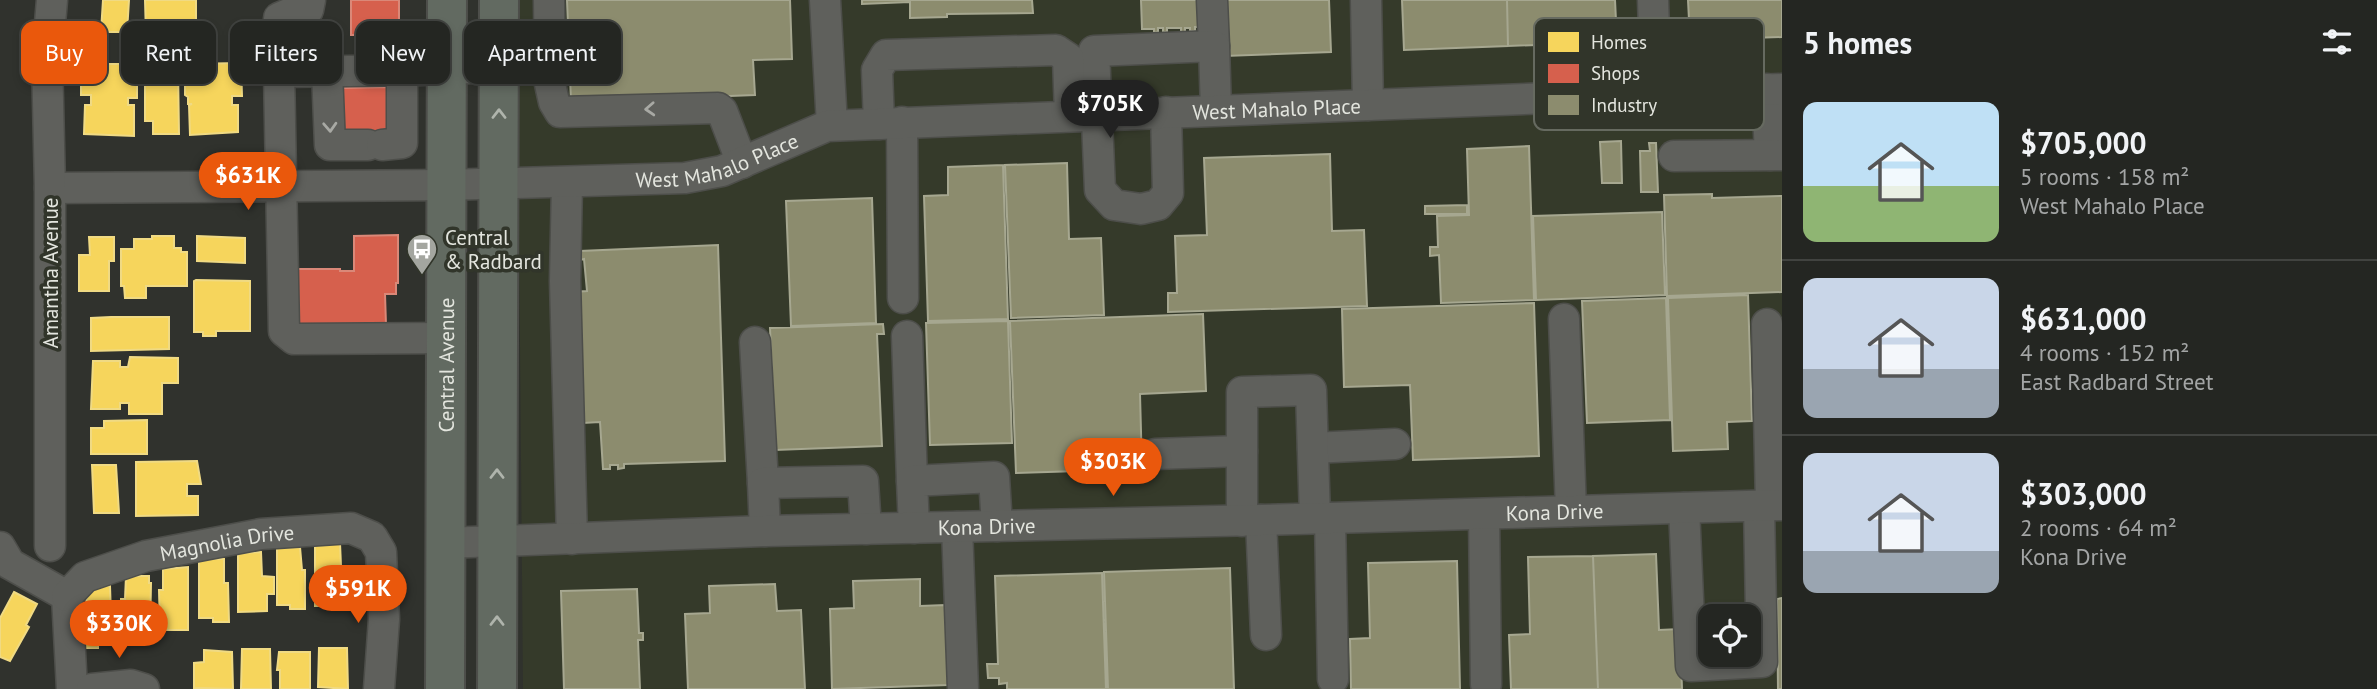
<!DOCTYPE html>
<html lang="en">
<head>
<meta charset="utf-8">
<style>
  body { margin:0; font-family:"PT Sans",sans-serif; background:#30322f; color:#f1f3f6; height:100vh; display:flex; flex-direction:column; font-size:26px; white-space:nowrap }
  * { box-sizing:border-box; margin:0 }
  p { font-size:23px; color:#a3a5a5 }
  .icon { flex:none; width:38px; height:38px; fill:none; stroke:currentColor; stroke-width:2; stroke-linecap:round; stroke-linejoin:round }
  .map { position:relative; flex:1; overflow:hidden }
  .panel { display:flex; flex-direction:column; background:#242622; width:595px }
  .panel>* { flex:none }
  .top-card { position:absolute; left:21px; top:21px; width:665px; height:63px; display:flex; gap:14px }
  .tools { position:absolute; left:1698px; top:604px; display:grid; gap:14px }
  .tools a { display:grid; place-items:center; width:63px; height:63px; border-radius:14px; background:#242622; box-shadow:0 4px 10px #0003,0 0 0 2px #414340; font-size:35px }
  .price { position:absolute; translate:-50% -60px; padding:0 16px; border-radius:24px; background:#ea580c; color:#fff; font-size:23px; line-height:46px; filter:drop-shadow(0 2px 4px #0008) }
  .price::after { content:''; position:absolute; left:50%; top:42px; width:21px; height:16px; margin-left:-10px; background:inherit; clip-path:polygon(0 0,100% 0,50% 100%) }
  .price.active { background:#222; color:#fff }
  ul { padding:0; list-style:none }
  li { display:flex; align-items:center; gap:21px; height:175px; padding:0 21px }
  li+li { border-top:2px solid #414340 }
  li span { display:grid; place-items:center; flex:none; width:196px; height:140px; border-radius:14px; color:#555 }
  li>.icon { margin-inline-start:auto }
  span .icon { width:84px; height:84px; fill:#fffc; stroke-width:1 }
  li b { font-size:30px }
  h2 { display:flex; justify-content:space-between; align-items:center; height:84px; padding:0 21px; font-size:30px }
  .tag { padding:0 24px; border-radius:14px; background:#242622; box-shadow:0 4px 10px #0003,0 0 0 2px #414340; font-size:24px; line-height:63px }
  .tag.active { background:#ea580c; color:#fff }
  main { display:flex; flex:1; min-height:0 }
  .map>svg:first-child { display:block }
  .built { fill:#353a2a; fill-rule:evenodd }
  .homes { fill:#f6d55c; stroke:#f0da83; stroke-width:2 }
  .shops { fill:#d6604d; stroke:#da8878; stroke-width:2 }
  .industry { fill:#8c8c6e; stroke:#a6a790; stroke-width:2 }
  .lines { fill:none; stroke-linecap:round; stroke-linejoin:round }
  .minor-casing { stroke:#4d4e4a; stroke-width:33 }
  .major-casing { stroke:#4d4e4a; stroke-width:42 }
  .minor { stroke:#5f605c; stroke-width:30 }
  .major { stroke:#626a61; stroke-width:38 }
  .oneway { stroke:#a8a9a4 }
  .oneway2 { stroke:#afb4ac }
  .labels { text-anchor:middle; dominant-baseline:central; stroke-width:7; stroke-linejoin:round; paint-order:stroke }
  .street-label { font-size:21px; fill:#e3e5de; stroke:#31352a }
  .poi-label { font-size:21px; fill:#e3e5de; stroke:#31352a; text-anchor:start }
  .key { fill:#31352a; stroke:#666a60; stroke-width:2 }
  .key-label { font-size:19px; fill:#e3e5de }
</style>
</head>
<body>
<main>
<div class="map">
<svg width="1782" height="689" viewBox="0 0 1782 689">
  <rect width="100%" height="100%" fill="#30322d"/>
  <path class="built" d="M 515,0 L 1782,0 L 1782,689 L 523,689 L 519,232 ZM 1710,616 L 1748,616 L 1748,654 L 1710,654 Z"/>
  <path class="homes" d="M 103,0 L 129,0 L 127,32 L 101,32 Z
    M 145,0 L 196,0 L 196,35 L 146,36 Z
    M 90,54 L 105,54 L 105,64 L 137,64 L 137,98 L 128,98 L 128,105 L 134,105 L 134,136 L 84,134 L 85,105 L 91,105 L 91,95 L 81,95 L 81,64 L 90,64 Z
    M 241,63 L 242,96 L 232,96 L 232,105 L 238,105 L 238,132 L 190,135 L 189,105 L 192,104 L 188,104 L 188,97 L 185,95 L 185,64 Z
    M 145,67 L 178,67 L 179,134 L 153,134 L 153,121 L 145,121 Z
    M 152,236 L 174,236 L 174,248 L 181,248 L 181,252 L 187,252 L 187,286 L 146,286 L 146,298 L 125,298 L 124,286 L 121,286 L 121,249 L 134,249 L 134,239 L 152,239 Z
    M 197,236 L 245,238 L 245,263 L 197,261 Z
    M 89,237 L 114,237 L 114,261 L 109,261 L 109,291 L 79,291 L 79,255 L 90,255 Z
    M 196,280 L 250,281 L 250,331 L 216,331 L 216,336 L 203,336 L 203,332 L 194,332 L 194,281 Z
    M 111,317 L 169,317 L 169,349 L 91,351 L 91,318 Z
    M 130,357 L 178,358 L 178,383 L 162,383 L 162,414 L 129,414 L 129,403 L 120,403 L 120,409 L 91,409 L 93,361 L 120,361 L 120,367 L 128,367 Z
    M 147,420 L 147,454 L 91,454 L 91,428 L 104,428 L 104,421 Z
    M 197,461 L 201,484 L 187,484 L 187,496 L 198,496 L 198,515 L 136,516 L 136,462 Z
    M 92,465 L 116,465 L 119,513 L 94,513 Z
    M 340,543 L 341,566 L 344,566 L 344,606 L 315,606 L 315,544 Z
    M 300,547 L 302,570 L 305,570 L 305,609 L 290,609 L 290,605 L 277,605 L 277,548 Z
    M 261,552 L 262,576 L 274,577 L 274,594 L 267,594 L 267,611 L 238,612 L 238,553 Z
    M 199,559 L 224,559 L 224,583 L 228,583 L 229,622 L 213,622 L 213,618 L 199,618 Z
    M 188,567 L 188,630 L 160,630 L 159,590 L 163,590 L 163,569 Z
    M 126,576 L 149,576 L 149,583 L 151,583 L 150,634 L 121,635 L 121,599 L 125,599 Z
    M 87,586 L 110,586 L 112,644 L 98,644 L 98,648 L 83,648 L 76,611 L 86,609 Z
    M 14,592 L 37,604 L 26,625 L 29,627 L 10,661 L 0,657 L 0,618 Z
    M 319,648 L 347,648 L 348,689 L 318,687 Z
    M 242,649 L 270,649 L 271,689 L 241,689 Z
    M 204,650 L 232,652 L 233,689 L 194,688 L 194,663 L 204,662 Z
    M 279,652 L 310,652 L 310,689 L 280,689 L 280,670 L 277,670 Z"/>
  <path class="shops" d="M 351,0 L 399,0 L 399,35 L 351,35 Z
    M 393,87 L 394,141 L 340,142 L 339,88 Z
    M 398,235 L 398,283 L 396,283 L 396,294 L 385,294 L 386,325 L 298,327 L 297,269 L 340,269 L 340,271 L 354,271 L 354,236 Z"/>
  <path class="industry" d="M 567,0 L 790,0 L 792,59 L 753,60 L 755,95 L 571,102 Z
    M 862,0 L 1032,0 L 1033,13 L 947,14 L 947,17 L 910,18 L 910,2 L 862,4 Z
    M 1141,0 L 1204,0 L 1204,27 L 1195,27 L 1195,31 L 1190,31 L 1190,28 L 1185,28 L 1185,32 L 1181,32 L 1181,28 L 1167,28 L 1167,32 L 1163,32 L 1163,28 L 1158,28 L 1158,32 L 1154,33 L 1154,29 L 1142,29 Z
    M 1223,0 L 1329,0 L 1331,52 L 1225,56 Z
    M 1402,0 L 1507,0 L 1508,46 L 1404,50 Z
    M 1507,0 L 1615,0 L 1617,42 L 1508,46 Z
    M 1688,0 L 1782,0 L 1782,37 L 1690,40 Z
    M 1621,141 L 1622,183 L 1602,183 L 1600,142 Z
    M 1649,143 L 1656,143 L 1658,192 L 1641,192 L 1640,151 L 1650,151 Z
    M 1529,146 L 1534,300 L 1441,303 L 1439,255 L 1430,256 L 1430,247 L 1438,247 L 1437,216 L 1469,215 L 1467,149 Z
    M 1330,154 L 1332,231 L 1364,230 L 1367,306 L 1168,312 L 1168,293 L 1177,293 L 1175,236 L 1207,235 L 1204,158 Z
    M 1067,163 L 1069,239 L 1101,238 L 1104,315 L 1011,318 L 1005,165 Z
    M 1003,165 L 1008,319 L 928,321 L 924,196 L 948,195 L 948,167 Z
    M 1712,194 L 1712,198 L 1782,196 L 1782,292 L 1667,296 L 1664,195 Z
    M 872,198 L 876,323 L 791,326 L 786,201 Z
    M 1467,205 L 1467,214 L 1425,214 L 1425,206 Z
    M 1662,212 L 1665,295 L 1536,300 L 1533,216 Z
    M 718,245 L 725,461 L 624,464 L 624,468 L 618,469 L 618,465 L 610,465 L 610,469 L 603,469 L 600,422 L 583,423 L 572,292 L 587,291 L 584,259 L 580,260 L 580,251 Z
    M 1748,295 L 1752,421 L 1727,422 L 1728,449 L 1673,451 L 1668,298 Z
    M 1666,298 L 1670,420 L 1587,423 L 1582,301 Z
    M 1534,303 L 1539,456 L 1413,460 L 1410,385 L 1344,387 L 1342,309 Z
    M 1203,314 L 1206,391 L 1140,394 L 1142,469 L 1016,473 L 1010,321 Z
    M 1008,321 L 1012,443 L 930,445 L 926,323 Z
    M 883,324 L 884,334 L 877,334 L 882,446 L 775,450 L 770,328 Z
    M 1656,554 L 1659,630 L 1680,629 L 1682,689 L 1598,689 L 1593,556 Z
    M 1593,556 L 1598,689 L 1511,689 L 1509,635 L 1530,634 L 1528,557 Z
    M 1457,561 L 1460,689 L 1351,689 L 1350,639 L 1370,638 L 1368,563 Z
    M 1230,568 L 1234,689 L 1108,689 L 1104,572 Z
    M 1102,573 L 1106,689 L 1007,689 L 1007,683 L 999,684 L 999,678 L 988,678 L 987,664 L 998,664 L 995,576 Z
    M 920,579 L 920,606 L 945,605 L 948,685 L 832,689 L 830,609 L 854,608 L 853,581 Z
    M 775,584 L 777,611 L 801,610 L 805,689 L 688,689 L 685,614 L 710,613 L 709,586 Z
    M 637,589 L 639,633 L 643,633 L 643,640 L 638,640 L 640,689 L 564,689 L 561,591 Z
    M 1782,598 L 1782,689 L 1778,689 L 1777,599 Z"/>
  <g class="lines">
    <g class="minor-casing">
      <g id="minor">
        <path d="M 310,0 L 308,10 L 293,12 L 279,18 L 279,72 L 420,70 L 549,65"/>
        <path d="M 549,0 L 550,84 L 554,102 L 560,112 L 718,108 L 722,111 L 742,163"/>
        <path d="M 825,0 L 832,125"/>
        <path d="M 1212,0 L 1214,46"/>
        <path d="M 1366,0 L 1368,105"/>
        <path d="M 1653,0 L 1656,94"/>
        <path d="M 327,71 L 330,145 L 368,145"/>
        <path d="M 279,72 L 284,331 L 294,339 L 445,338"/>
        <path d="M 1767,89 L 1770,155"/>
        <path d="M 1166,112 L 1168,193 L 1158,205 L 1141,209 L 1114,205 L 1100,190 L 1094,51 L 1214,46 L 1216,110"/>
        <path d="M 902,122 L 903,298"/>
        <path d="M 879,124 L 877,70 L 886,55 L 1056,50 L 1068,58 L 1070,116"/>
        <path d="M 382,145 L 402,143 L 402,70"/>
        <path d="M 1674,156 L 1782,155"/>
        <path d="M 567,183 L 565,281 L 572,539"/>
        <path id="s1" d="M 50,188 L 445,185 L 685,178 L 722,171 L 827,126 L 1782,89"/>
        <path d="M 1564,319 L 1571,511"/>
        <path d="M 1767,324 L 1771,505"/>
        <path d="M 907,336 L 912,481"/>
        <path d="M 755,342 L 763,483"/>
        <path d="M 1313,448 L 1395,444"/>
        <path d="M 1155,454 L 1242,451"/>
        <path d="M 1684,508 L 1691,666 L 1762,662 L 1759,506"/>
        <path d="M 1484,514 L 1486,684"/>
        <path d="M 1330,518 L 1333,679"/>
        <path d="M 1261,520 L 1266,635"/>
        <path d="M 1242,521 L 1242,392 L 1311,390 L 1315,518"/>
        <path d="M 957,527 L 963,689"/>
        <path d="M 914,528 L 912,481 L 994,477 L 997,526"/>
        <path d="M 765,531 L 763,483 L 863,481 L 866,529"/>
        <path id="s2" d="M 445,543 L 765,531 L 1261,520 L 1782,505"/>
        <path d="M 50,546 L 50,188 L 47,58 L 52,0"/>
        <path d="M 0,547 L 10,564 L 67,596 L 72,689"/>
        <path id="s3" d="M 67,596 L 85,577 L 146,556 L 261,534 L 351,528 L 372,537 L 381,552 L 384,619 L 379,689"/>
        <path d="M 92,689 L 131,685 L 144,689"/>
      </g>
    </g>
    <g class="major-casing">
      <g id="major">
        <path id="s4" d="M 445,689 L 447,0"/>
        <path d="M 497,689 L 499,0"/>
      </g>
    </g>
    <use href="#minor" class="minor"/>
    <use href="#major" class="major"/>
  </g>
  <defs><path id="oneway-chevron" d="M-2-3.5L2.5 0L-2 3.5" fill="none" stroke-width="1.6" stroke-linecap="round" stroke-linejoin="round" transform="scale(1.75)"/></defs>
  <g class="oneway">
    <use href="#oneway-chevron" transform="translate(650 109) rotate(177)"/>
    <use href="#oneway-chevron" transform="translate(330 127) rotate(87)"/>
  </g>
  <g class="oneway2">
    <use href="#oneway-chevron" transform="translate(499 114) rotate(-90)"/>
    <use href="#oneway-chevron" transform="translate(497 474) rotate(-90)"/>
    <use href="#oneway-chevron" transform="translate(497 621) rotate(-90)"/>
  </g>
  <defs>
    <g id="bus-pin" transform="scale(1.575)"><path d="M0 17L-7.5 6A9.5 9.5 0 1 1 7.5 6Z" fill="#a4a6a0" stroke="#31352a"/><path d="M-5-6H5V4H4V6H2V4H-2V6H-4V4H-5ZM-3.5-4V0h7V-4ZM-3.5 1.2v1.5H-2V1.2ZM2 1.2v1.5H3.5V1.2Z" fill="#fff"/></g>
  </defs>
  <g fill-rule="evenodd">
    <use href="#bus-pin" x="422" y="249"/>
  </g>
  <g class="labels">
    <g class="street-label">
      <text stroke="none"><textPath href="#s1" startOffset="1237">West Mahalo Place</textPath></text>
      <text stroke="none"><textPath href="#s1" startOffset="670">West Mahalo Place</textPath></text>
      <text transform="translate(50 273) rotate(-90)">Amantha Avenue</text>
      <text stroke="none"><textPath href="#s4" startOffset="324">Central Avenue</textPath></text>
      <text stroke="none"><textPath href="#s2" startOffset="1110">Kona Drive</textPath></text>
      <text stroke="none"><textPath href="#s2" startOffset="542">Kona Drive</textPath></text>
      <text stroke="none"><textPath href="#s3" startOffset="173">Magnolia Drive</textPath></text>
    </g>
    <g class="poi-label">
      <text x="445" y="237">Central<tspan x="445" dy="24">&amp; Radbard</tspan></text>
    </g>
  </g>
  <rect x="1534" y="18" width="230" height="112" rx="10" class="key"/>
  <rect x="1548" y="32" width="31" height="20" fill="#f6d55c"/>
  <rect x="1548" y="64" width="31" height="19" fill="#d6604d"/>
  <rect x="1548" y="95" width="31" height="20" fill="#8c8c6e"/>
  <g class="key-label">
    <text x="1591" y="49">Homes</text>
    <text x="1591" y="80">Shops</text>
    <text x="1591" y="112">Industry</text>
  </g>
</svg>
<div class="tools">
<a><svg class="icon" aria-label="locate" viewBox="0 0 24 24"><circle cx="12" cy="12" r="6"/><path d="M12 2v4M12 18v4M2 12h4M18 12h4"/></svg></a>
</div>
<b class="price active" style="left:1110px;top:140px">$705K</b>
<b class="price" style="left:248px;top:212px">$631K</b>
<b class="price" style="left:1113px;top:498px">$303K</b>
<b class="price" style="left:358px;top:625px">$591K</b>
<b class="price" style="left:119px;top:660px">$330K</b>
<div class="top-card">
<a class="tag active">Buy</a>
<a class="tag">Rent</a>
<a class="tag">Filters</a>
<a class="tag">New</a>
<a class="tag">Apartment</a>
</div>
</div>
<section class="panel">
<h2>5 homes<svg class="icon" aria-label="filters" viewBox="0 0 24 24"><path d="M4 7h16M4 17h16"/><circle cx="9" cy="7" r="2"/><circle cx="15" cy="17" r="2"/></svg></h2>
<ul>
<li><span style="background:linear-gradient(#bfe0f5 60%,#8fb573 0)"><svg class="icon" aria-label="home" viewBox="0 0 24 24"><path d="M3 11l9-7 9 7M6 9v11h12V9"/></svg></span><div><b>$705,000</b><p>5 rooms · 158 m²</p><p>West Mahalo Place</p></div></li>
<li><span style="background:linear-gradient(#c9d6e8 65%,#9aa5b1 0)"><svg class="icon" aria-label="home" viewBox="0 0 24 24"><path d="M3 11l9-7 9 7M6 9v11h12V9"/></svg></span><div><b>$631,000</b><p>4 rooms · 152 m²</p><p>East Radbard Street</p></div></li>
<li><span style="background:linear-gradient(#c9d6e8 70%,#9aa5b1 0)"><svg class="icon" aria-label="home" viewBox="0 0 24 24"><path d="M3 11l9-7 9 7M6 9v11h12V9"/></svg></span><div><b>$303,000</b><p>2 rooms · 64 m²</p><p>Kona Drive</p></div></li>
</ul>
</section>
</main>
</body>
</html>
